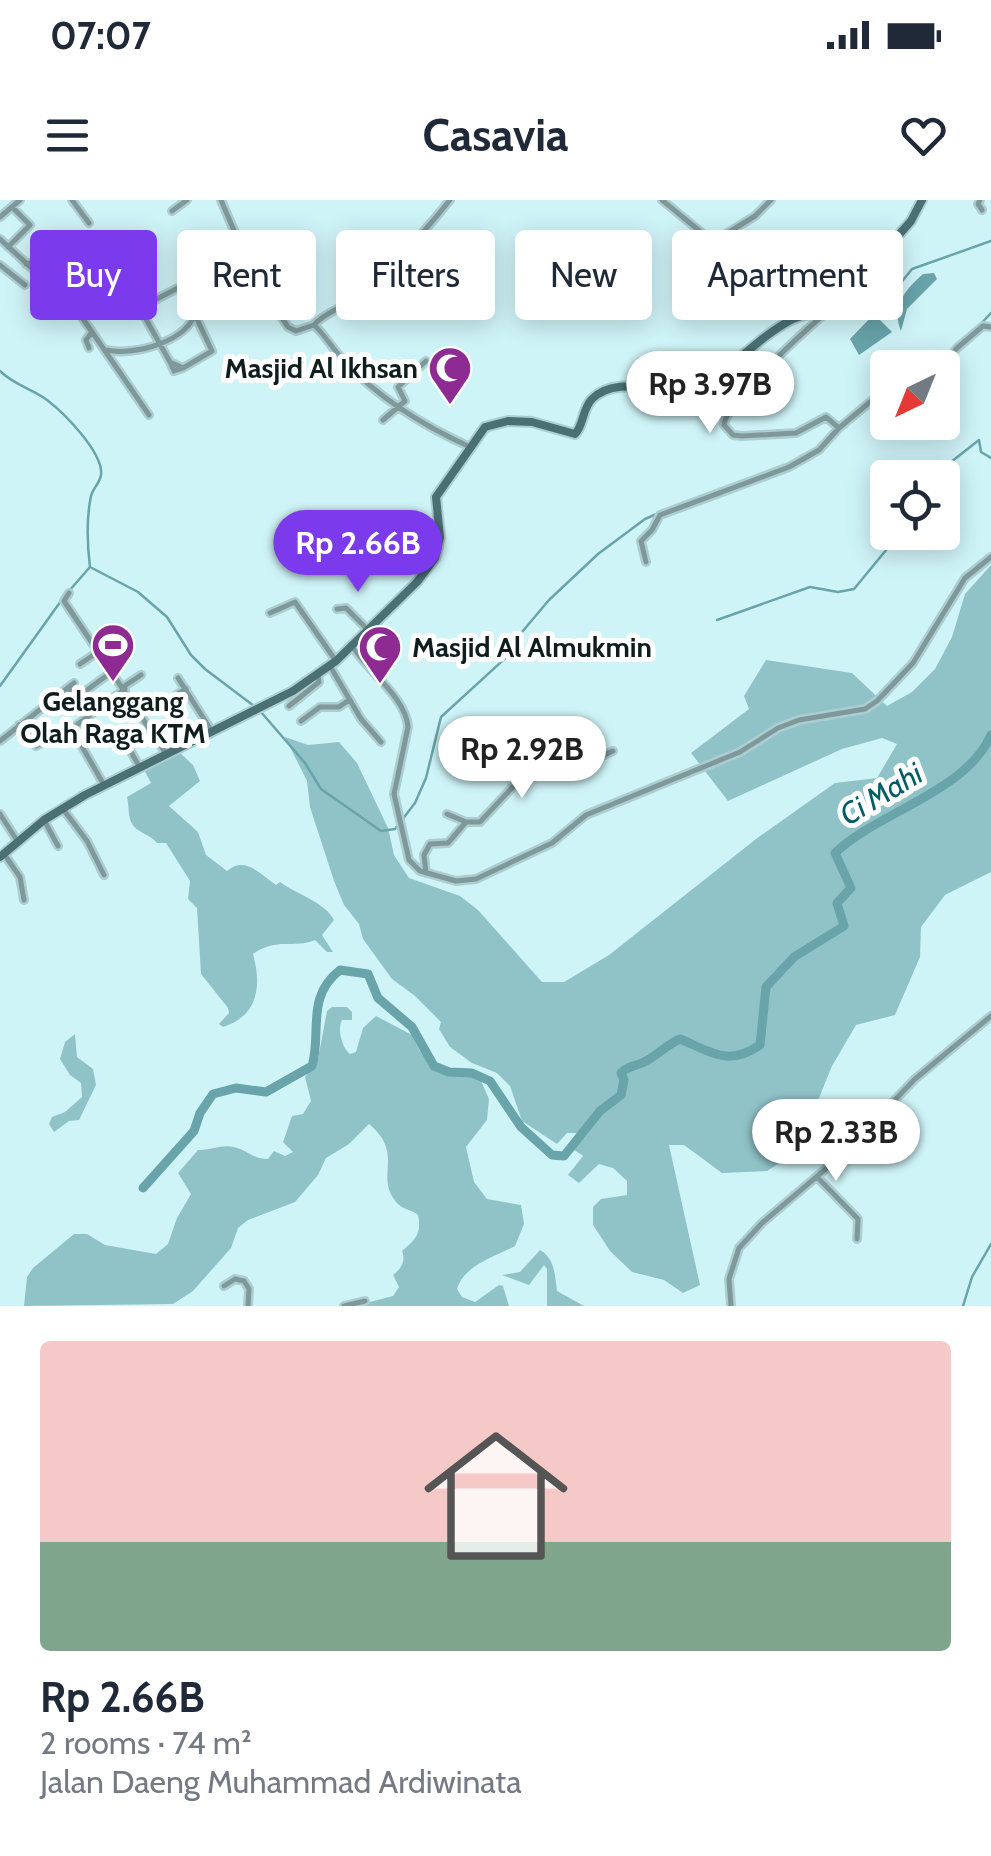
<!DOCTYPE html>
<html lang="en">
<head>
<meta charset="utf-8">
<style>
  body { margin:0; font-family:Cabin,sans-serif; background:#f6f6f7; color:#1f2937; height:100vh; display:flex; flex-direction:column; font-size:38px; white-space:nowrap }
  * { box-sizing:border-box; margin:0 }
  p { font-size:32px; color:#747a83 }
  .icon { flex:none; width:55px; height:55px; fill:none; stroke:currentColor; stroke-width:2; stroke-linecap:round; stroke-linejoin:round }
  .map { position:relative; height:1106px; overflow:hidden }
  .panel { display:flex; flex-direction:column; background:#fff; flex:1 }
  .panel>* { flex:none }
  .hud { position:absolute; left:30px; top:30px; width:932px; height:90px; display:flex; gap:20px }
  .needle { width:65px; rotate:223deg }
  .tools { position:absolute; left:870px; top:150px; display:grid; gap:20px }
  .tools a { display:grid; place-items:center; width:90px; height:90px; border-radius:10px; background:#fff; box-shadow:0 5px 25px #0003; font-size:50px }
  .price { position:absolute; translate:-50% -85px; padding:0 22px; border-radius:35px; background:#fff; color:#222; font-size:32px; line-height:65px; filter:drop-shadow(0 2px 5px #0008) }
  .price::after { content:''; position:absolute; left:50%; top:60px; width:30px; height:22px; margin-left:-15px; background:inherit; clip-path:polygon(0 0,100% 0,50% 100%) }
  .price.current { background:#7c3aed; color:#fff }
  ul { padding:0; list-style:none }
  li { display:grid; align-content:center; gap:20px; height:530px; padding:0 40px }
  li span { display:grid; place-items:center; height:310px; border-radius:10px; color:#555 }
  li>.icon { margin-inline-start:auto }
  span .icon { width:180px; height:180px; fill:#fffc; stroke-width:1 }
  li b { font-size:42px }
  .chip { padding:0 35px; border-radius:10px; background:#fff; box-shadow:0 5px 25px #0003; font-size:35px; line-height:90px }
  .chip.current { background:#7c3aed; color:#fff }
  .status { display:flex; justify-content:space-between; align-items:center; height:70px; padding:0 50px; background:#fff; direction:ltr }
  .status svg { height:28px; fill:currentColor }
  header { display:flex; justify-content:space-between; align-items:center; height:130px; padding:0 40px; background:#fff; font-size:45px; font-weight:700 }
  .map>svg:first-child { display:block }
  .green { fill:#90c3c8 }
  .water { fill:#68a4aa }
  .lines { fill:none; stroke-linecap:round; stroke-linejoin:round }
  .stream { stroke:#68a4aa; stroke-width:2.5 }
  .river { stroke:#68a4aa; stroke-width:9 }
  .street-casing { stroke:#accdd1; stroke-width:10 }
  .secondary-casing { stroke:#accdd1; stroke-width:12 }
  .street { stroke:#7f989a; stroke-width:5 }
  .secondary { stroke:#4a7074; stroke-width:8 }
  .labels { text-anchor:middle; dominant-baseline:central; stroke-width:10; stroke-linejoin:round; paint-order:stroke }
  .poi-label { font-size:28px; font-weight:bold; fill:#0f1d1e; stroke:#fff; text-anchor:end }
  .water-label { font-size:30px; font-style:italic; fill:#015d65; stroke:#fff }
</style>
</head>
<body>
<div class="status"><b>07:07</b><svg viewBox="0 0 49 12"><path d="M0 12V9h3v3zM5 12V6h3v6zM10 12V3h3v9zM15 12V0h3v12zM26 1h20v11H26zM47 4h2v5h-2z"/></svg></div>
<header><svg class="icon" aria-label="menu" viewBox="0 0 24 24"><path d="M4 6h16M4 12h16M4 18h16"/></svg>Casavia<svg class="icon" aria-label="heart" viewBox="0 0 24 24"><path d="M12 20l-8-8c-3-5 5-10 8-4 3-6 11-1 8 4z"/></svg></header>
<div class="map">
<svg width="991" height="1106" viewBox="0 0 991 1106">
  <rect width="100%" height="100%" fill="#cff4f8"/>
  <path class="green" d="M 991,365 L 991,672 L 945,695 L 921,727 L 920,757 L 895,815 L 856,825 L 832,866 L 797,952 L 767,971 L 722,973 L 684,945 L 669,945 L 700,1085 L 683,1093 L 664,1080 L 632,1072 L 610,1051 L 593,1025 L 593,1007 L 601,999 L 627,995 L 627,981 L 613,968 L 599,964 L 579,983 L 568,975 L 583,956 L 573,949 L 578,933 L 567,933 L 557,944 L 522,921 L 510,886 L 497,873 L 472,863 L 450,847 L 439,829 L 441,822 L 415,796 L 392,779 L 363,739 L 359,724 L 344,705 L 334,681 L 310,607 L 307,581 L 285,537 L 308,545 L 339,542 L 357,563 L 388,628 L 394,655 L 409,678 L 460,696 L 478,710 L 542,782 L 564,782 L 609,755 L 756,639 L 835,583 L 877,578 L 897,544 L 882,538 L 842,549 L 728,601 L 691,553 L 749,509 L 744,496 L 766,460 L 852,473 L 887,506 L 912,492 L 935,469 L 952,437 L 965,394 Z
    M 178,551 L 193,565 L 200,581 L 169,606 L 198,632 L 206,655 L 227,671 C 245,656 259,673 276,685 L 280,682 C 296,694 325,702 334,720 L 322,735 L 333,752 L 327,752 L 315,740 C 293,749 277,737 253,754 C 262,786 258,816 223,827 L 219,824 L 229,813 L 228,808 L 201,774 L 197,708 L 188,699 L 190,681 L 166,643 L 157,643 C 150,634 136,633 131,622 C 128,615 129,605 127,597 L 151,583 L 143,568 Z
    M 332,807 L 347,807 L 352,812 L 352,820 L 342,820 C 337,829 342,848 350,854 L 356,852 L 363,828 L 376,816 L 412,835 L 420,851 L 448,874 L 472,875 L 481,881 L 489,899 L 487,920 L 466,947 L 474,982 L 487,999 L 521,1005 L 524,1024 L 515,1046 C 495,1057 464,1065 457,1089 L 462,1097 L 475,1102 L 499,1085 L 503,1086 L 509,1106 L 354,1106 L 393,1096 L 399,1087 L 393,1075 C 401,1069 406,1061 402,1051 C 415,1040 422,1034 418,1015 C 411,1009 403,1010 397,1003 C 373,976 406,955 369,924 L 349,944 L 326,958 L 318,975 L 295,1002 L 248,1020 L 238,1028 L 231,1048 L 193,1091 L 173,1104 L 24,1106 L 27,1077 L 33,1068 L 74,1034 L 87,1034 L 105,1045 L 156,1054 L 168,1044 L 177,1018 L 191,994 L 178,973 L 198,950 C 209,950 224,944 234,947 C 247,950 253,959 268,959 L 274,951 L 285,956 L 293,952 L 283,942 L 292,916 L 303,914 L 311,901 L 305,877 L 318,859 L 327,811 Z
    M 75,834 L 77,857 L 93,869 L 96,885 L 79,920 L 69,921 L 54,932 L 49,924 L 52,917 L 65,912 L 82,897 L 81,883 L 70,875 L 60,859 L 65,842 Z
    M 540,1050 C 555,1058 555,1076 557,1091 L 584,1106 L 547,1106 L 547,1069 L 544,1065 L 529,1085 L 502,1075 L 520,1072 Z"/>
  <path class="water" d="M 923,74 L 934,73 L 937,79 L 907,109 L 901,131 C 891,106 905,90 923,74 Z
    M 874,114 L 892,132 L 859,155 L 850,139 Z"/>
  <g class="lines">
    <path class="stream" d="M 879,110 L 912,69 L 991,41
      M 976,129 L 991,113
      M 930,168 L 943,163
      M 0,171 C 14,185 32,189 47,200 C 63,212 104,253 101,275 C 100,283 93,288 91,296 C 86,320 87,343 90,367 L 69,391
      M 850,215 L 879,192
      M 941,278 L 951,262 L 979,240 L 981,252 L 991,258
      M 667,310 L 720,290
      M 92,368 L 138,392 L 167,417 L 191,455 L 205,469 L 254,506
      M 717,420 L 810,387 L 838,392 L 854,389 L 901,332
      M 0,486 L 61,401
      M 261,512 L 305,563 L 321,589 L 381,631 L 395,629 L 415,603 L 426,578 L 441,517 L 511,453 L 522,432 L 549,400 L 598,354 L 645,319 L 659,313
      M 963,1106 L 972,1077 L 991,1044"/>
    <path class="river" d="M 143,988 L 194,931 L 200,913 L 213,894 L 236,888 L 266,892 L 312,866 C 322,834 305,797 340,770 L 368,774 L 378,798 L 412,827 L 434,866 L 449,872 L 472,873 L 490,881 L 521,927 L 552,955 L 564,956 L 600,911 L 621,895 L 624,880 L 621,873 C 629,865 634,867 644,862 C 657,856 666,845 680,839 C 712,852 728,867 760,845 L 766,787 L 794,757 L 844,726 L 837,703 L 851,688 L 835,653 C 878,612 967,591 991,535"/>
    <g class="street-casing">
      <path id="street" d="M 72,0 L 89,23
        M 221,0 L 252,73 L 288,127 L 296,131 L 314,125 C 326,136 334,151 345,162 C 380,199 424,226 470,247
        M 662,0 L 713,42 L 755,16 L 771,0
        M 980,0 L 978,4 L 982,10
        M 172,11 L 187,0
        M 0,17 L 20,0
        M 426,31 L 478,80
        M 0,39 L 77,110 L 149,215
        M 416,41 L 450,80
        M 8,47 L 30,25 L 12,7
        M 26,64 L 38,61 L 51,50
        M 0,65 L 25,85
        M 829,110 C 807,129 727,200 724,225 L 733,235 L 742,236 L 796,233 L 826,217 L 839,228
        M 196,117 L 212,151 L 183,168 L 170,162 L 142,112 L 153,101 L 222,65 L 227,71 L 230,87 L 196,111
        M 314,125 C 325,112 342,109 354,98 C 390,70 422,35 450,0
        M 89,148 L 86,140 L 92,132
        M 106,150 C 134,156 188,142 196,111 L 183,86
        M 170,162 L 174,171 L 183,168
        M 941,168 L 957,148 L 983,126 L 991,127
        M 383,220 L 405,201 L 398,187 L 426,161
        M 646,362 L 641,341 L 652,330 L 660,315 L 789,267 L 819,250 L 839,228 L 888,187
        M 69,393 L 64,401 L 165,552
        M 337,409 L 346,408 L 368,430
        M 270,413 L 295,402 L 336,461
        M 352,446 C 368,471 406,498 408,527 L 394,594 L 409,660 L 420,671 L 456,681 L 476,679 L 552,643 L 586,615 L 740,552 L 778,528 L 799,520 L 865,509 L 877,501 L 913,463 L 965,378 L 991,357
        M 80,464 L 122,436
        M 330,466 L 361,519 L 381,542
        M 178,478 L 211,530
        M 123,487 L 141,475
        M 69,489 L 76,498 L 113,471
        M 81,494 L 94,512
        M 176,495 L 186,489
        M 289,506 L 319,482 L 318,475
        M 301,521 L 320,507 L 339,507 L 349,500
        M 19,525 L 36,546 L 58,534 L 62,536 L 125,489
        M 72,529 L 104,585
        M 122,536 L 139,566
        M 0,541 L 74,483
        M 63,609 L 87,641 L 104,675
        M 0,614 L 18,642
        M 447,614 L 466,622
        M 44,620 L 58,646
        M 4,654 L 20,677 L 24,700
        M 426,673 L 424,655 L 430,644 L 448,643 L 466,622 L 480,622 L 535,563 L 577,545 L 583,544 L 600,557 L 613,551
        M 817,977 L 858,1019 L 857,1039
        M 224,1086 L 235,1079 L 244,1081 L 249,1089 L 248,1106
        M 344,1106 L 365,1101
        M 731,1106 L 729,1079 L 739,1048 L 762,1023 L 841,956 L 915,879 L 991,816"/>
    </g>
    <g class="secondary-casing">
      <path id="secondary" d="M 0,657 L 44,620 L 85,595 L 293,491 L 336,461 L 417,382 L 435,358 L 440,337 L 436,297 L 485,227 L 508,221 L 532,222 L 575,234 C 584,225 582,209 592,199 C 607,184 633,184 652,191 C 663,195 669,202 681,203 C 720,181 750,143 789,121 C 805,112 825,113 840,102 L 911,21 L 922,0"/>
    </g>
    <use href="#street" class="street"/>
    <use href="#secondary" class="secondary"/>
  </g>
  <defs>
    <g id="mosque-pin" transform="scale(2.25)"><path d="M0 17L-7.5 6A9.5 9.5 0 1 1 7.5 6Z" fill="#8e2b92" stroke="#fff"/><path d="M3.5-4.9A6 6 0 1 0 3.5 4.9A5 5 0 1 1 3.5-4.9Z" fill="#fff"/></g>
    <g id="stadium-pin" transform="scale(2.25)"><path d="M0 17L-7.5 6A9.5 9.5 0 1 1 7.5 6Z" fill="#8e2b92" stroke="#fff"/><path d="M0-5a6.5 5 0 1 0 0 10a6.5 5 0 1 0 0-10ZM-3.5-1.8h7v3.6h-7Z" fill="#fff"/></g>
  </defs>
  <g fill-rule="evenodd">
    <use href="#mosque-pin" x="450" y="168"/>
    <use href="#stadium-pin" x="113" y="445"/>
    <use href="#mosque-pin" x="380" y="447"/>
  </g>
  <g class="labels">
    <g class="poi-label">
      <text x="418" y="168">Masjid Al Ikhsan</text>
      <text x="412" y="447" text-anchor="start">Masjid Al Almukmin</text>
      <text x="113" y="501" text-anchor="middle">Gelanggang<tspan x="113" dy="32">Olah Raga KTM</tspan></text>
    </g>
    <g class="water-label">
      <text transform="translate(881 594) rotate(-31)">Ci Mahi</text>
    </g>
  </g>
</svg>
<div class="tools">
<a><svg class="needle" viewBox="-14 -14 28 28"><path d="M0-13l5 13h-10z" fill="#e53935"/><path d="M0 13l5-13h-10z" fill="#747a83"/></svg></a>
<a><svg class="icon" aria-label="locate" viewBox="0 0 24 24"><circle cx="12" cy="12" r="6"/><path d="M12 2v4M12 18v4M2 12h4M18 12h4"/></svg></a>
</div>
<b class="price" style="left:710px;top:236px">Rp 3.97B</b>
<b class="price current" style="left:358px;top:395px">Rp 2.66B</b>
<b class="price" style="left:522px;top:601px">Rp 2.92B</b>
<b class="price" style="left:836px;top:984px">Rp 2.33B</b>
<div class="hud">
<a class="chip current">Buy</a>
<a class="chip">Rent</a>
<a class="chip">Filters</a>
<a class="chip">New</a>
<a class="chip">Apartment</a>
</div>
</div>
<section class="panel">
<ul>
<li><span style="background:linear-gradient(#f6c9c9 65%,#7fa58c 0)"><svg class="icon" aria-label="home" viewBox="0 0 24 24"><path d="M3 11l9-7 9 7M6 9v11h12V9"/></svg></span><div><b>Rp 2.66B</b><p>2 rooms · 74 m²</p><p>Jalan Daeng Muhammad Ardiwinata</p></div></li>
</ul>
</section>
</body>
</html>
